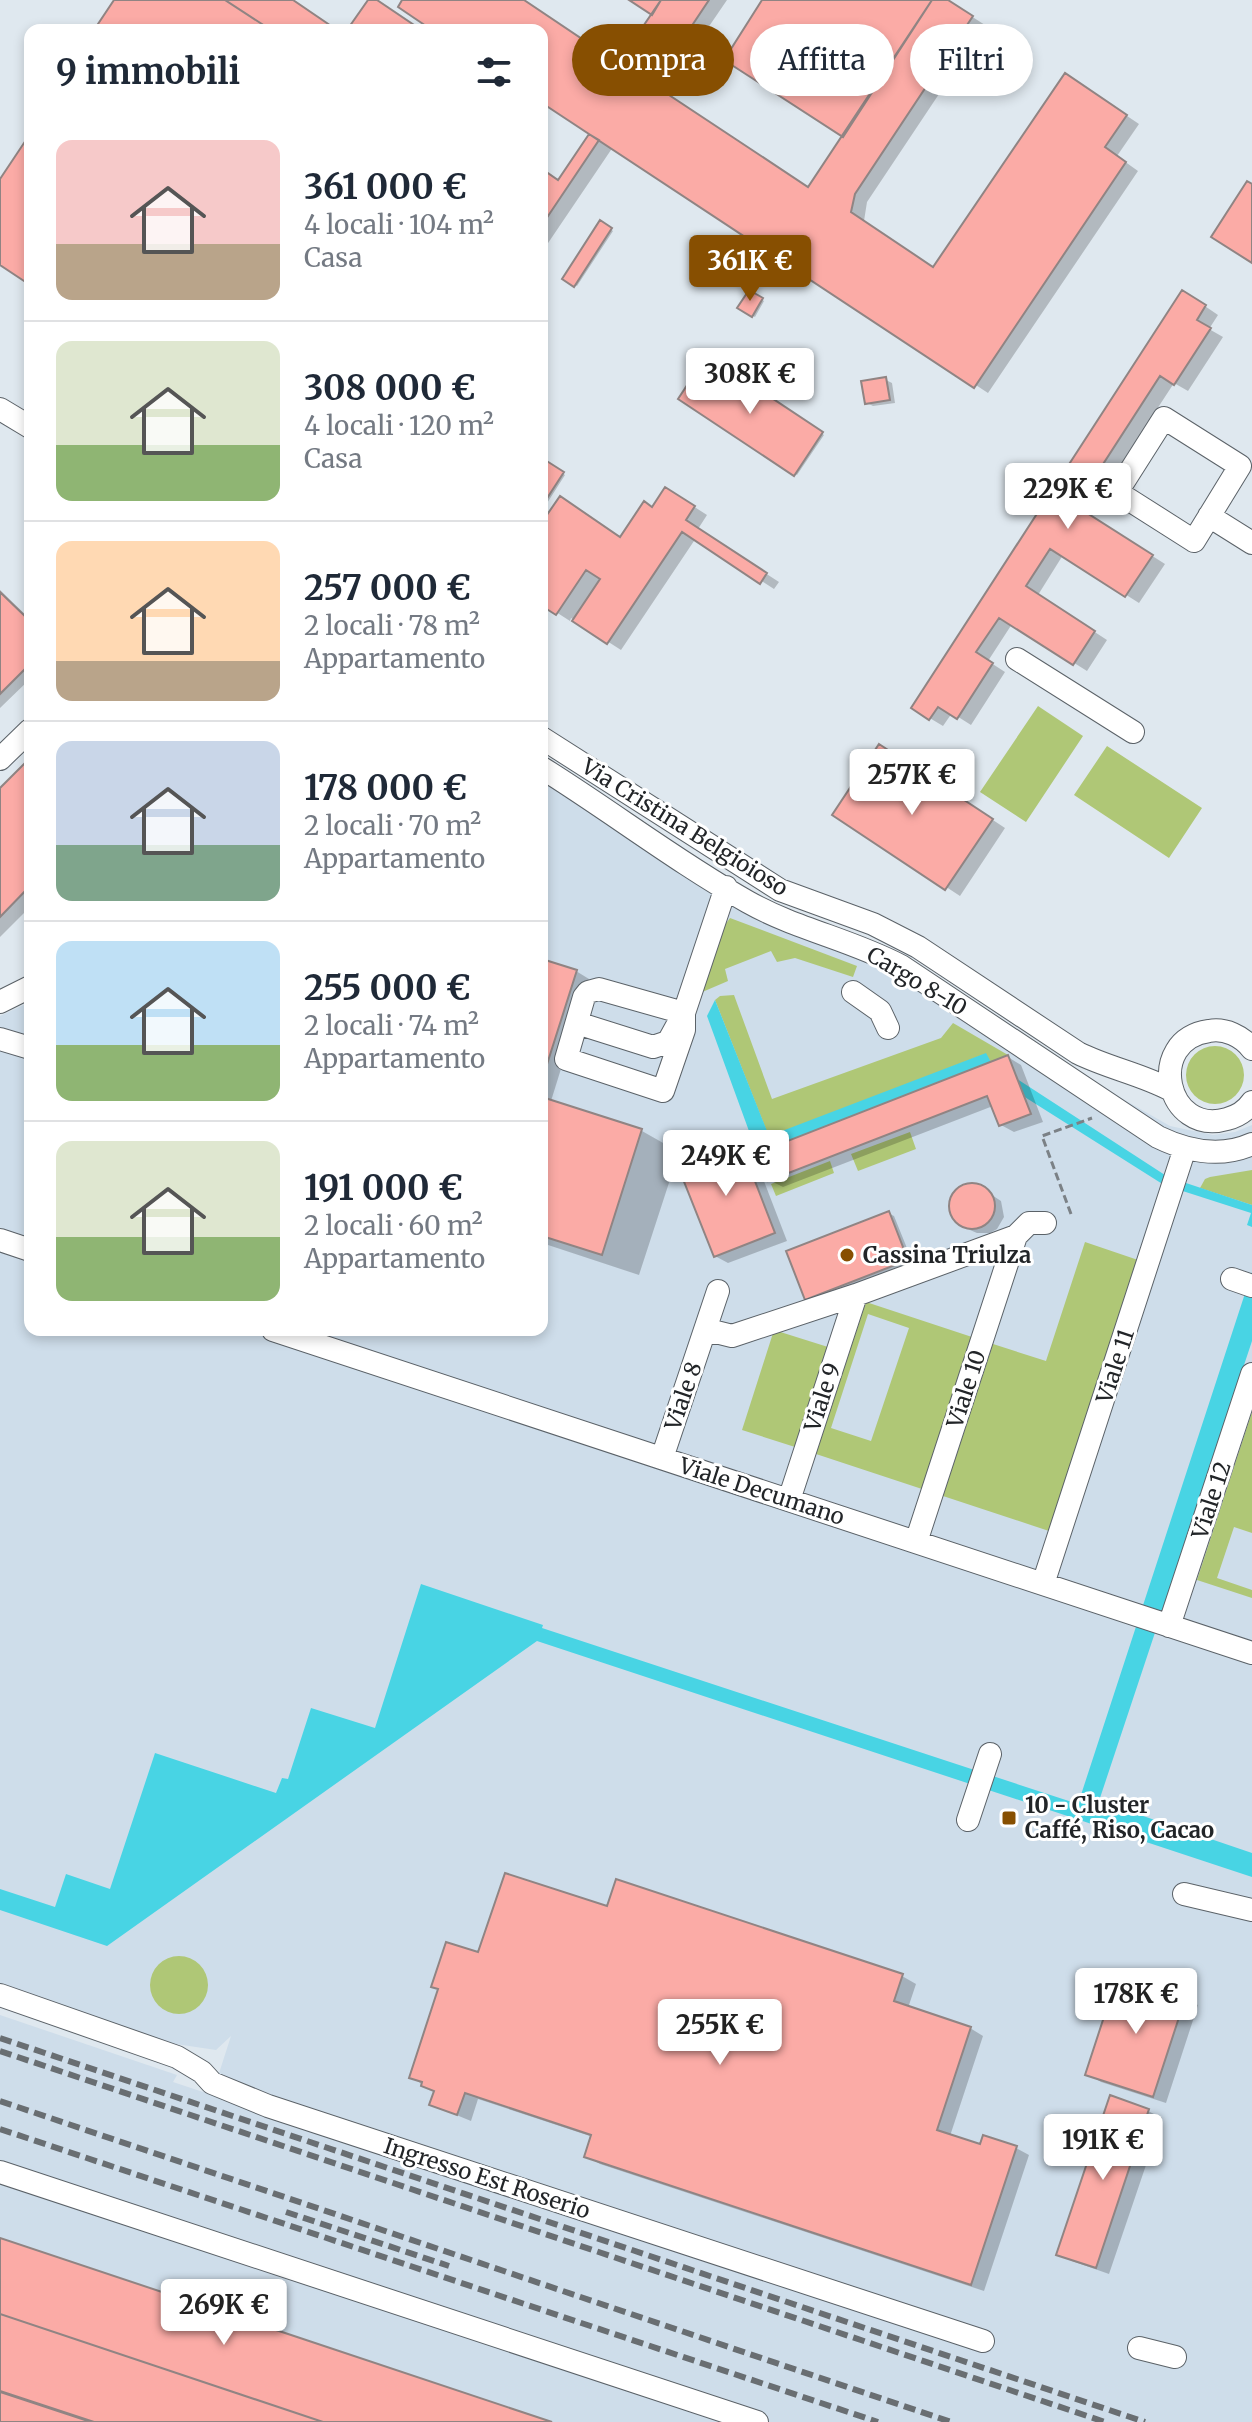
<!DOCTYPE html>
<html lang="it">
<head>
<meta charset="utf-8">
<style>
  body { margin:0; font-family:Merriweather,serif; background:#f6f6f7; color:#1f2937; height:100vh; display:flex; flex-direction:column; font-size:30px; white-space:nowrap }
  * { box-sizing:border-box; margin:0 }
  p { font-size:26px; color:#747a83 }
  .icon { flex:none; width:44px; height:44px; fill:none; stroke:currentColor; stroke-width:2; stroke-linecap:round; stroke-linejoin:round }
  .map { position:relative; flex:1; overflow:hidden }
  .details { position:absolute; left:24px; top:24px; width:524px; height:1312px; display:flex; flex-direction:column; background:#fff; border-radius:16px; box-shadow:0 4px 12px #0003 }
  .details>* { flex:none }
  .banner { position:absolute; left:572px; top:24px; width:560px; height:72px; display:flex; gap:16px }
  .price { position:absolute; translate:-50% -68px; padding:0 18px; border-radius:8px; background:#fff; color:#222; font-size:26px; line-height:52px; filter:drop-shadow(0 2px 4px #0008) }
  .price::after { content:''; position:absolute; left:50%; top:48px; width:24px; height:18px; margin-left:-12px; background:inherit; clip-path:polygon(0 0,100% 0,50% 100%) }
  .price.on { background:#874f01; color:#fff }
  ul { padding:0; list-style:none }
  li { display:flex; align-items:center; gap:24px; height:200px; padding:0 32px }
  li+li { border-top:2px solid #e0e1e3 }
  li span { display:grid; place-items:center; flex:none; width:224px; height:160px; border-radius:16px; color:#555 }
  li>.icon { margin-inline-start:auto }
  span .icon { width:96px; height:96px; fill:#fffc; stroke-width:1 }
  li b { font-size:34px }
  h2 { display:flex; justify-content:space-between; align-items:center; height:96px; padding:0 32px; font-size:34px }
  .tag { padding:0 28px; border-radius:36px; background:#fff; box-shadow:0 4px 12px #0003; font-size:28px; line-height:72px }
  .tag.on { background:#874f01; color:#fff }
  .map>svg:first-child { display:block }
  .built { fill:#ceddea }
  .green { fill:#afc776; fill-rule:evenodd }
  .water { fill:#48d4e4 }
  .shadow { fill:#0003 }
  .building { fill:#fbaba6; stroke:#908483; stroke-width:2 }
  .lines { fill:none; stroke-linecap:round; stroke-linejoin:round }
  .minor-casing { stroke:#5b6268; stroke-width:24 }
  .path { stroke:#7b8186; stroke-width:3; stroke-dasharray:8 4; stroke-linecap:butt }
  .minor { stroke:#fff; stroke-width:22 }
  .rail { stroke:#696e72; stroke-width:6; stroke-dasharray:12 6; stroke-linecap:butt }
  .poi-dot { fill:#874f01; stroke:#fff; stroke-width:3 }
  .labels { text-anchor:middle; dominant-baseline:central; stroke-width:6; stroke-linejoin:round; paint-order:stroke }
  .street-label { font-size:22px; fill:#222528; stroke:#fff }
  .poi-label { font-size:22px; font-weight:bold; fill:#222528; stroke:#fff; text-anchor:start }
</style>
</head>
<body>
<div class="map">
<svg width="1252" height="2422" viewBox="0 0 1252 2422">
  <rect width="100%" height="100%" fill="#dfe8ef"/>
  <path class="built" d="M 542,754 L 754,895 L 909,960 L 1123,1099 L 1170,1126 L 1213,1135 L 1235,1132 L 1252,1125 L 1252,2422 L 0,2422 L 0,2015 L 177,2075 L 173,2082 L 212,2095 L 231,2036 L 216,2050 L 169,2043 L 0,1984 L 0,1016 L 30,1002 L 30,1330 L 542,1330 Z"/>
  <path class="green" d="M 1038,706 L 1083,736 L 1026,822 L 980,792 Z
    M 1107,746 L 1202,808 L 1169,858 L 1074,795 Z
    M 730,918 L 857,966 L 853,977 L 795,958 L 777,962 L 771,951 L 725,969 L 728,981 L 700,993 L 724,926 Z
    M 734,995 L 772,1099 L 941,1038 L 953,1023 L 1008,1055 L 991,1062 L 985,1054 L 769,1137 L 715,1000 L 720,996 Z
    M1186 1075a29 29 0 1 1 58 0a29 29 0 1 1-58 0Z
    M 910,1132 L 916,1149 L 858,1171 L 851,1154 Z
    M 830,1161 L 834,1173 L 776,1196 L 771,1184 Z
    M 1252,1170 L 1252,1205 L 1200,1188 L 1205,1179 L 1210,1177 Z
    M 1085,1242 L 1138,1260 L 1049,1531 L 943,1496 L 993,1344 L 1046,1361 Z
    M 866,1302 L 972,1337 L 922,1489 L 816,1454 ZM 868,1314 L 909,1328 L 871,1441 L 831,1428 Z
    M 774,1330 L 828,1347 L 795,1447 L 742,1430 Z
    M 1252,1412 L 1252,1533 L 1234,1527 L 1217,1578 L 1252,1590 L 1252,1598 L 1197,1580 Z
    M150 1985a29 29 0 1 1 58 0a29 29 0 1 1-58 0Z"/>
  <path class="water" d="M 715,1000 L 769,1136 L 986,1053 L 991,1062 L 1168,1177 L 1252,1205 L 1252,1227 L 1247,1225 L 1251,1213 L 1164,1185 L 979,1068 L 757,1153 L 707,1016 Z
    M 1252,1272 L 1252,1341 L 1099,1801 L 1252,1853 L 1252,1877 L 537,1641 L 107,1946 L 0,1910 L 0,1889 L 55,1907 L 66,1874 L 110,1889 L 155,1753 L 276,1793 L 282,1778 L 288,1779 L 311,1708 L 375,1728 L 421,1584 L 543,1625 L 542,1628 L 1078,1804 Z"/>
  <path class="shadow" d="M 405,0 L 522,0 L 619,65 L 655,14 L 632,0 L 727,0 L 671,82 L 670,97 L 810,189 L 846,136 L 765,0 L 946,0 L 985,25 L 867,202 L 864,221 L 934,269 L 1078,83 L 1139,124 L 1117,156 L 1138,171 L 988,393 L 613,147 L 542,252 L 542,170 L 559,182 L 592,133 L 542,100 L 542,30 L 436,30 Z
    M 600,223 L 613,231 L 577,286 L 564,278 Z
    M 749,292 L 764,301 L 755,317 L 740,308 Z
    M 1196,300 L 1218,315 L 1209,329 L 1223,337 L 1188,391 L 1174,383 L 1088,515 L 1165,564 L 1139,603 L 1063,555 L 1038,595 L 1107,640 L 1087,671 L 1012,624 L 988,661 L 1005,672 L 971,725 L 952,713 L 943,726 L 913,708 Z
    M 707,358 L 824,435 L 797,475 L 681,398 Z
    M 886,380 L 892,383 L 895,403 L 873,406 L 867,403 Z
    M 542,460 L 565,475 L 542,511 Z
    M 679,497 L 707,515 L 698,529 L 779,582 L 774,589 L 696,538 L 621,650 L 571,618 L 570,621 L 542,603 L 542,526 L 622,538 L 653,509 Z
    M 0,590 L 30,619 L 30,679 L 0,708 Z
    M 893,754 L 1005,828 L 960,896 L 835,814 Z
    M 30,761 L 30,907 L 0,937 L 0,791 Z
    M 542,961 L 576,971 L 589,979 L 551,1101 L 642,1131 L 679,1152 L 639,1275 L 542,1243 Z
    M 1008,1057 L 1021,1065 L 1043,1122 L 1014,1132 L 1001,1125 L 993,1106 L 783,1187 L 769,1180 Z
    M 739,1142 L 752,1150 L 787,1241 L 728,1263 L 715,1256 Z
    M 978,1186 L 1001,1201 L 1004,1217 L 997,1229 L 990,1233 L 977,1233 L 970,1230 L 959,1224 L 951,1213 L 952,1198 L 962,1187 Z
    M 888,1213 L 894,1216 L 913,1263 L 813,1302 L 806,1298 Z
    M 618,1882 L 902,1976 L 916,1984 L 908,2008 L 970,2028 L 983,2036 L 950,2136 L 981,2147 L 1016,2148 L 1029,2155 L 984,2291 L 600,2164 L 586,2156 L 593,2137 L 478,2099 L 471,2121 L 432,2105 L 436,2093 L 411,2077 L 480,1955 L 609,1909 Z
    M 1185,1998 L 1198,2005 L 1166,2103 L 1101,2082 L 1088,2074 Z
    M 1148,2111 L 1162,2118 L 1109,2274 L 1072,2261 L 1059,2254 Z
    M 0,2240 L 546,2422 L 0,2422 Z"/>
  <path class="building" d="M 114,0 L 225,0 L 271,30 L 94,30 Z
    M 225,0 L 293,0 L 337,30 L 271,30 Z
    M 368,0 L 377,0 L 414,25 L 410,30 L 347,30 Z
    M 402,0 L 524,0 L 618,63 L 661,0 L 709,0 L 659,75 L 657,87 L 808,187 L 932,0 L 948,0 L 973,16 L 855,194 L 851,212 L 933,267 L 1065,73 L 1127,115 L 1105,147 L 1126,162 L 974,388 L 542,103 L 542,30 L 432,30 L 398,7 Z
    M 629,0 L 661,0 L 652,15 Z
    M 762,0 L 932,0 L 843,137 L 724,60 Z
    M 30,134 L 30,285 L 0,265 L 0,179 Z
    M 589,134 L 599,140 L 542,225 L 542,169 L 558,180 Z
    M 1247,181 L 1252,184 L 1252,263 L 1211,237 Z
    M 600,220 L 612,228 L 574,287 L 562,279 Z
    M 749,290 L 763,298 L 752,317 L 737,308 Z
    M 1182,290 L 1206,305 L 1197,320 L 1211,328 L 1174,385 L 1160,376 L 1076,506 L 1153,555 L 1125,597 L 1050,549 L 1026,586 L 1095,631 L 1073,665 L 999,618 L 976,652 L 993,663 L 957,719 L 938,707 L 929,720 L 911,708 Z
    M 707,355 L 823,432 L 794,476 L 678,399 Z
    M 886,377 L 890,400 L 865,404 L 861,381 Z
    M 542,458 L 564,472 L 542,506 Z
    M 665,487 L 695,506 L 686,520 L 767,573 L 760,584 L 682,532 L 607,644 L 572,621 L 600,579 L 586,570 L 556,615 L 542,606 L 542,522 L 560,496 L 620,537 L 644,501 L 652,507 Z
    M 0,592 L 30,621 L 30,664 L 0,694 Z
    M 879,744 L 993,819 L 945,890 L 832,815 Z
    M 30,758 L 30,886 L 0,917 L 0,788 Z
    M 542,959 L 577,970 L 542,1080 Z
    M 1008,1055 L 1031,1114 L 999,1126 L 987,1096 L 768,1181 L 757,1153 Z
    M 542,1097 L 642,1129 L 602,1255 L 542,1236 Z
    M 739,1140 L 775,1233 L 714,1257 L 677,1164 Z
    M949 1206a23 23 0 1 1 46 0a23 23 0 1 1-46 0Z
    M 889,1211 L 908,1260 L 805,1300 L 786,1251 Z
    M 505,1873 L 607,1906 L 616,1879 L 903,1974 L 894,2001 L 971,2027 L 937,2130 L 980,2144 L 983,2135 L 1017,2146 L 971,2285 L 584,2157 L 591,2135 L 465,2093 L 457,2115 L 429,2105 L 434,2091 L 421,2086 L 422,2082 L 409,2078 L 438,1989 L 431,1987 L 446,1942 L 478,1952 Z
    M 1118,1974 L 1186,1996 L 1153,2097 L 1085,2075 Z
    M 1110,2095 L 1149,2109 L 1096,2268 L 1056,2255 Z
    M 0,2238 L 552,2422 L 323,2422 L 0,2314 Z
    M 0,2314 L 323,2422 L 94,2422 L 0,2391 Z
    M 0,2392 L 91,2422 L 0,2422 Z"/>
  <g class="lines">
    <g class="minor-casing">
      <path id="minor" d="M 0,409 L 30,427
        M 1164,418 L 1240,466 L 1194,541 L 1117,492 Z
        M 1209,516 L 1252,543
        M 1017,659 L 1133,732
        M 542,738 L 780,890 L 873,924 L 918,947 L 1078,1053 C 1108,1068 1141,1074 1171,1090
        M 0,759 L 30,730
        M 542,768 C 611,811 677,862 748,902 C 796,929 852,940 901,966 L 1158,1137 C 1187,1151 1221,1158 1252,1144
        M 599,989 L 684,1013 L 684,1030 L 663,1091 L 566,1059 L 584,997 L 588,992 Z
        M 853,992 L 880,1011 L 888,1028
        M 0,1002 L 30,987
        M 577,1023 L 653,1047 L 668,1042 L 684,1013 L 726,887
        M 0,1039 L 30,1048
        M 1252,1049 C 1242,1036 1225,1028 1209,1031 C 1145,1040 1166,1137 1227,1119 C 1238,1116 1246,1111 1252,1102
        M 0,1240 L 30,1250
        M 1232,1279 L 1252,1286
        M 273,1330 L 1252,1653
        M 704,1334 L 716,1332 L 732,1336 L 856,1295 L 1016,1236 L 1029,1223 L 1045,1223
        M 662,1458 L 718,1291
        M 789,1500 L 856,1295
        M 916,1542 L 1016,1236
        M 1043,1584 L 1185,1148
        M 1169,1626 L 1252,1374
        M 968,1820 L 990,1754
        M 1184,1894 L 1252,1910
        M 0,1995 L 177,2057 L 202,2072 L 212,2083 L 268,2106 L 983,2341
        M 0,2172 L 757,2422
        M 1139,2348 L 1175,2357"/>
    </g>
    <path class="path" d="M 1071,1214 L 1042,1136 L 1092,1118"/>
    <use href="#minor" class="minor"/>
    <path class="rail" d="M 0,2038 L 1145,2422
      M 0,2051 L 1105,2422
      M 0,2101 L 951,2422
      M 0,2129 L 878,2422
      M 286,2212 L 449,2266"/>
  </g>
  <g class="poi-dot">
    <circle cx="847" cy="1255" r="8"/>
    <rect x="1001" y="1810" width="16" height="16" rx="4"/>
  </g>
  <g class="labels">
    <g class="street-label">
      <text transform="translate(685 827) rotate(32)">Via Cristina Belgioioso</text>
      <text transform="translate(917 981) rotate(31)">Cargo 8-10</text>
      <text transform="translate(1115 1366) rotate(-72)">Viale 11</text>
      <text transform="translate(966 1389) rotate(-72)">Viale 10</text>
      <text transform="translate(683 1396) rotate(-71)">Viale 8</text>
      <text transform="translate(822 1397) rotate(-72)">Viale 9</text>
      <text transform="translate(762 1491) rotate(18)">Viale Decumano</text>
      <text transform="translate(1211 1500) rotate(-72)">Viale 12</text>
      <text transform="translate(487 2178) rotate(18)">Ingresso Est Roserio</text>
    </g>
    <g class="poi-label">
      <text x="863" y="1255">Cassina Triulza</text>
      <text x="1025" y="1805">10 - Cluster<tspan x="1025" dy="25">Caffé, Riso, Cacao</tspan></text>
    </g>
  </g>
</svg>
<b class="price on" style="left:750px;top:303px">361K €</b>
<b class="price" style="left:750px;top:416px">308K €</b>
<b class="price" style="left:1068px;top:531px">229K €</b>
<b class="price" style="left:912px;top:817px">257K €</b>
<b class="price" style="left:726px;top:1198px">249K €</b>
<b class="price" style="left:1136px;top:2036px">178K €</b>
<b class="price" style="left:720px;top:2067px">255K €</b>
<b class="price" style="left:1103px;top:2182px">191K €</b>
<b class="price" style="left:224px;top:2347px">269K €</b>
<div class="banner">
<a class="tag on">Compra</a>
<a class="tag">Affitta</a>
<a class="tag">Filtri</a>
</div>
<section class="details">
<h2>9 immobili<svg class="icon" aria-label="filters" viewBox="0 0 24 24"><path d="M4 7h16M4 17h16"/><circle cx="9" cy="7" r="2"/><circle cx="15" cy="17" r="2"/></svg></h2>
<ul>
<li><span style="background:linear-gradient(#f6c9c9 65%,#b9a48a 0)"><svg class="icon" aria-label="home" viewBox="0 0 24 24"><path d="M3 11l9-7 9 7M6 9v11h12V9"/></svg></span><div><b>361 000 €</b><p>4 locali · 104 m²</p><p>Casa</p></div></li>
<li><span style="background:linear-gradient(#dfe7d0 65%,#8fb573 0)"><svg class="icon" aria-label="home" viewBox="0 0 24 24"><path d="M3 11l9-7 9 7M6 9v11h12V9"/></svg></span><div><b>308 000 €</b><p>4 locali · 120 m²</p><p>Casa</p></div></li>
<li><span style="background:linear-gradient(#ffd9b3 75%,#b9a48a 0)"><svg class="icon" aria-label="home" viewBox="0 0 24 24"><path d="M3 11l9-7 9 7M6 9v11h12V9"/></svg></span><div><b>257 000 €</b><p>2 locali · 78 m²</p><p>Appartamento</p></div></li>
<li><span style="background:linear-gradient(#c9d6e8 65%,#7fa58c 0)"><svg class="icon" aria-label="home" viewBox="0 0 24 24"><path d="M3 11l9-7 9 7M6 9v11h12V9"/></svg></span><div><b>178 000 €</b><p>2 locali · 70 m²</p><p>Appartamento</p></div></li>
<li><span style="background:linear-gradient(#bfe0f5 65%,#8fb573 0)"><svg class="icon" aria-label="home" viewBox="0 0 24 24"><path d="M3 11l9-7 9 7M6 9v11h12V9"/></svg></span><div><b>255 000 €</b><p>2 locali · 74 m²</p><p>Appartamento</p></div></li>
<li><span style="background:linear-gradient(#dfe7d0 60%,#8fb573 0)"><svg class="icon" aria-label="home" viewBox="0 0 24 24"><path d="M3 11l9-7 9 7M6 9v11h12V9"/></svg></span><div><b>191 000 €</b><p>2 locali · 60 m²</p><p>Appartamento</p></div></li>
</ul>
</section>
</div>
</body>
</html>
